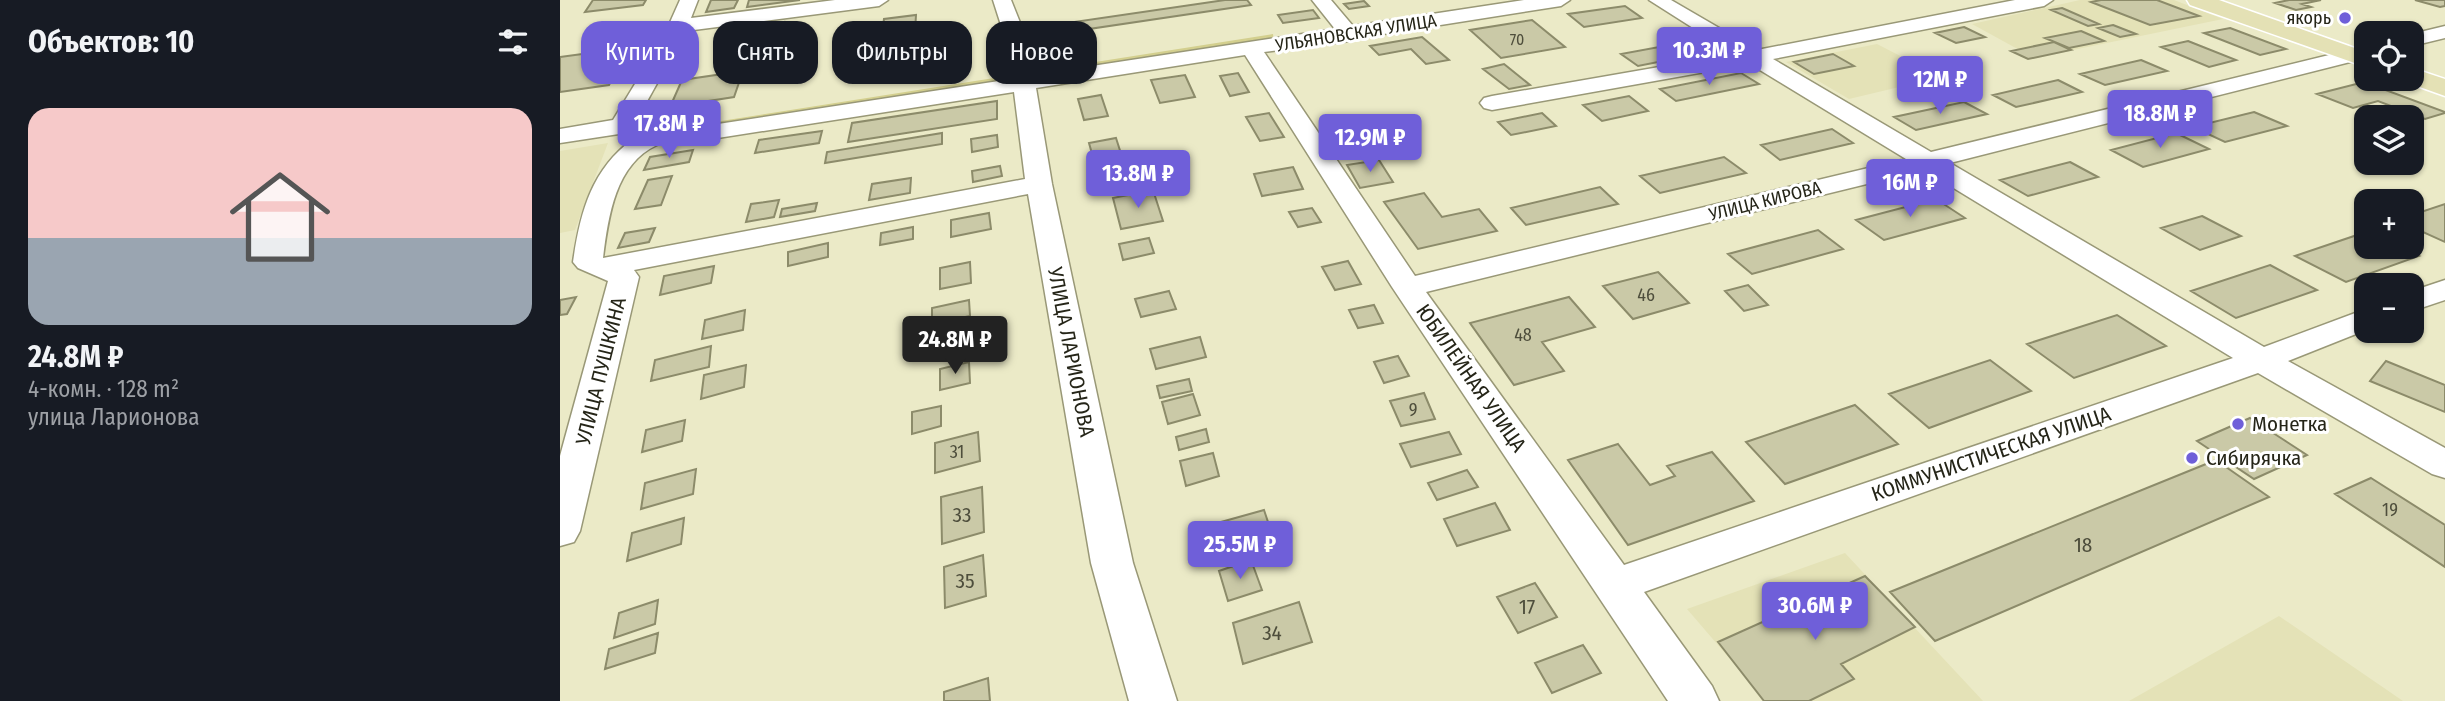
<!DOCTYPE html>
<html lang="ru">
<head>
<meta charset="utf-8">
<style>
  body { margin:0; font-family:"Fira Sans Condensed",sans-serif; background:#20242c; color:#f1f3f6; height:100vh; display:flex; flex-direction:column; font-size:26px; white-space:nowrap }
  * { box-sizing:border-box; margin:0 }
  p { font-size:23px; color:#9ea1a6 }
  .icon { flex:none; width:38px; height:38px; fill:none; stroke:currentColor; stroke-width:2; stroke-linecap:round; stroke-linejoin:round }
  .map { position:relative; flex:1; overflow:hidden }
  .drawer { display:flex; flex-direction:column; background:#171b24; width:560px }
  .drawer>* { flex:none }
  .hud { position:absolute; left:21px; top:21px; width:665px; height:63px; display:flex; gap:14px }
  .fabs { position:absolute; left:1794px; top:21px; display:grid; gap:14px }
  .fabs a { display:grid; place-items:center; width:70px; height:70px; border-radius:14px; background:#171b24; box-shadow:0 2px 5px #0004; font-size:35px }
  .price { position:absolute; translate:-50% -60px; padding:0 16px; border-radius:7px; background:#6f5fd9; color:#fff; font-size:23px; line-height:46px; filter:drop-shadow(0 2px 4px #0008) }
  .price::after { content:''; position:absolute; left:50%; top:42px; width:21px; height:16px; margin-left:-10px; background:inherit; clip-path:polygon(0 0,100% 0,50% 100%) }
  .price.current { background:#222; color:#fff }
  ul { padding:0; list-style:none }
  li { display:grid; align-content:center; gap:14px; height:371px; padding:0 28px }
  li+li { border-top:2px solid #363941 }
  li span { display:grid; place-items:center; height:217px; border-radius:21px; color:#555 }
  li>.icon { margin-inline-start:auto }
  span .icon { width:126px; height:126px; fill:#fffc; stroke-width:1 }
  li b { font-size:30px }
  h2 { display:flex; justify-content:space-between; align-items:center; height:84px; padding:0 28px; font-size:30px }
  .tag { padding:0 24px; border-radius:21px; background:#171b24; box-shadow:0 2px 5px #0004; font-size:24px; line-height:63px }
  .tag.current { background:#6f5fd9; color:#fff }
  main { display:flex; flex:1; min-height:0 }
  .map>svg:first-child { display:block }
  .built { fill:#e4e2b7 }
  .green { fill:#d3cf8e }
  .building { fill:#cac9a7; stroke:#8c8b6a; stroke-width:2 }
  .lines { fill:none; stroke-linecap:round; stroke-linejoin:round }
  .minor-casing { stroke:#999877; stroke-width:3 }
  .major-casing { stroke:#fff; stroke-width:3 }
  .minor { fill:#fff; fill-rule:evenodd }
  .major { fill:#e4e1b5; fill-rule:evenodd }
  .poi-dot { fill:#6f5fd9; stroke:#fff; stroke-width:2.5 }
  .labels { text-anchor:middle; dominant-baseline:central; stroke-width:6; stroke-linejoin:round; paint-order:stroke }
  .far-number-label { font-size:16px; fill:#4e4e3c }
  .far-poi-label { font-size:18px; fill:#252518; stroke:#fff; text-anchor:end }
  .far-street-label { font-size:18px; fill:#252518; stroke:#fff }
  .number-label { font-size:18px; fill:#4e4e3c }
  .street-label { font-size:21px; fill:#252518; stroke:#fff }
  .poi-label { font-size:21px; fill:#252518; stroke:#fff; text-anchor:start }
  .near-number-label { font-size:21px; fill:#4e4e3c }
</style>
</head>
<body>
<main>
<section class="drawer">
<h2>Объектов: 10<svg class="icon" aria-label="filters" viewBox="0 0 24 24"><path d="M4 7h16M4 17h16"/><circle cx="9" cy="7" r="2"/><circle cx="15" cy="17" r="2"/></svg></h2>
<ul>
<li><span style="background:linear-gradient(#f6c9c9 60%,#9aa5b1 0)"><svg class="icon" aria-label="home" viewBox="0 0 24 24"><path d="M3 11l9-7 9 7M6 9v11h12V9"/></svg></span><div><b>24.8M ₽</b><p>4-комн. · 128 m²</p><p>улица Ларионова</p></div></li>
</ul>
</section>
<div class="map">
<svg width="1885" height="701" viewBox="0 0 1885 701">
  <rect width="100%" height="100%" fill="#ebeac7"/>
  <path class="built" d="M 1520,0 L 1614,0 L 1663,19 L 1474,58 L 1412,24 Z
    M 1317,44 L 1381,77 L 1289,99 L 1226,62 Z
    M 48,143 L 15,230 L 0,233 L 0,151 Z
    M 1285,553 L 1423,701 L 1206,701 L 1127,609 Z
    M 1719,616 L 1843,701 L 1569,701 Z"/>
  <path class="green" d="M 713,34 L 714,42 L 130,130 L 110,129 Z"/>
  <path class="building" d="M 33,0 L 86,0 L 83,5 L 25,12 Z
    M 151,0 L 178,0 L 174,8 L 146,12 Z
    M 189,0 L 240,0 L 187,7 Z
    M 665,0 L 687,0 L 691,5 L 468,38 L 466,29 Z
    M 1541,0 L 1597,0 L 1639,16 L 1590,25 L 1531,2 Z
    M 1729,0 L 1728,0 L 1761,0 L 1742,4 L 1751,7 L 1736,10 L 1715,3 Z
    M 1855,0 L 1885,0 L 1885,6 L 1880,7 Z
    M 804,1 L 809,6 L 789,9 L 784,4 Z
    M 1065,6 L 1082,18 L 1024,27 L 1008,14 Z
    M 1502,8 L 1539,24 L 1528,26 L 1491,10 Z
    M 753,10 L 759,18 L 723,23 L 718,15 Z
    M 356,15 L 353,65 L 317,70 L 324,19 Z
    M 972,20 L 1005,47 L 941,58 L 910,30 Z
    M 224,22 L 216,48 L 183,52 L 193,26 Z
    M 1553,25 L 1576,34 L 1560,37 L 1538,28 Z
    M 1404,27 L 1425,37 L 1396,43 L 1375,33 Z
    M 1670,28 L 1726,49 L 1700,55 L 1644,33 Z
    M 1521,31 L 1544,41 L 1509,48 L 1485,38 Z
    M 862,37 L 889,60 L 866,64 L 851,49 L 819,55 L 810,46 Z
    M 1137,40 L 1154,51 L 1078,66 L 1061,54 Z
    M 1628,41 L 1676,60 L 1649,67 L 1601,47 Z
    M 1494,42 L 1511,50 L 1468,59 L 1451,51 Z
    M 67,48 L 49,85 L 0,92 L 0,57 Z
    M 1273,54 L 1294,66 L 1254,74 L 1234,62 Z
    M 1581,60 L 1607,71 L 1545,85 L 1520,74 Z
    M 944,64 L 970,85 L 949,89 L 923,69 Z
    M 183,71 L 174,97 L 110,107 L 122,80 Z
    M 678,73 L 689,92 L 670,96 L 660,76 Z
    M 1181,73 L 1199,84 L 1116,101 L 1100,89 Z
    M 625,75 L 635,97 L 600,103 L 591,80 Z
    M 1498,80 L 1522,92 L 1456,107 L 1433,95 Z
    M 1804,82 L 1885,112 L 1885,113 L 1865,119 L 1818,101 L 1793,108 L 1757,94 Z
    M 541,95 L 548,116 L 524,120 L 518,99 Z
    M 1069,96 L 1088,111 L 1042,121 L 1023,105 Z
    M 437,101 L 437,119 L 288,142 L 292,123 Z
    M 1404,102 L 1427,114 L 1356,130 L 1334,117 Z
    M 1694,112 L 1727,126 L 1665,142 L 1633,127 Z
    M 709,113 L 724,137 L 700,141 L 686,117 Z
    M 982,113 L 996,126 L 951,135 L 938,122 Z
    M 800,116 L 807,129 L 836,125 L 842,135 L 782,144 L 771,120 Z
    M 1272,129 L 1293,143 L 1220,160 L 1201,145 Z
    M 262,131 L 259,143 L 195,153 L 199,140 Z
    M 382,133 L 382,144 L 265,163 L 267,152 Z
    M 1616,133 L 1649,149 L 1583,167 L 1551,150 Z
    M 437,135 L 438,147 L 412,152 L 411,139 Z
    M 556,138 L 564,163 L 536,168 L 529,143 Z
    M 133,150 L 129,162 L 84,170 L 90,157 Z
    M 1164,157 L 1186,173 L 1100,193 L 1080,176 Z
    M 819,160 L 833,182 L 800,188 L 787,165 Z
    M 1510,162 L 1538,177 L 1468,196 L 1440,180 Z
    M 440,166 L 442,176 L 413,182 L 412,171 Z
    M 733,167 L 743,189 L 702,196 L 694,174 Z
    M 112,176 L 101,205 L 75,209 L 88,180 Z
    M 351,178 L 350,193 L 309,200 L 312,184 Z
    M 1040,187 L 1058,204 L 966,225 L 951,208 Z
    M 593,190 L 603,221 L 561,229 L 553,198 Z
    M 864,193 L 882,217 L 919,209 L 937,231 L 858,249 L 824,202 Z
    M 1376,199 L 1405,218 L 1324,240 L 1296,220 Z
    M 219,200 L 214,217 L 186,222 L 191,204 Z
    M 257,203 L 255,211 L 220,217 L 222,209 Z
    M 1885,204 L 1885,242 L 1852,227 L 1852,215 Z
    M 752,208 L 761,222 L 738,227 L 729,212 Z
    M 429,213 L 431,229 L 391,237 L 391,220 Z
    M 1642,216 L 1681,236 L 1640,250 L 1601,228 Z
    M 353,227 L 353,239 L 320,245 L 321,233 Z
    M 95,228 L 89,242 L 58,248 L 65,233 Z
    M 1258,230 L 1283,249 L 1192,274 L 1168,254 Z
    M 1806,232 L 1806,247 L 1839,247 L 1859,256 L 1786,282 L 1735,256 Z
    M 589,238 L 594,253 L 563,260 L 559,244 Z
    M 268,243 L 268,257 L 228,266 L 228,252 Z
    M 788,261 L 801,284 L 775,290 L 762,267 Z
    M 410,262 L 411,283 L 380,289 L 380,268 Z
    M 1710,265 L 1757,290 L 1676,318 L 1631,291 Z
    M 154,266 L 151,283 L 100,295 L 104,276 Z
    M 1098,272 L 1129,303 L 1073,319 L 1043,286 Z
    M 1188,285 L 1208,305 L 1184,311 L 1165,291 Z
    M 609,291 L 616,309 L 581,317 L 575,299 Z
    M 16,297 L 7,314 L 0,315 L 0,300 Z
    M 1009,297 L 1035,327 L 982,342 L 1004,371 L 954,385 L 910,323 Z
    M 409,300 L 410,316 L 372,324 L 372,308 Z
    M 814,305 L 823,323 L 798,328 L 789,310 Z
    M 185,310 L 183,330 L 142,339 L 145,320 Z
    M 1557,315 L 1606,346 L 1514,378 L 1467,344 Z
    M 411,334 L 412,350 L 374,358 L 373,343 Z
    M 640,337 L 646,357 L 596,369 L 590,349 Z
    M 151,346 L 149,367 L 91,381 L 95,360 Z
    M 838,356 L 849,376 L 824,383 L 814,362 Z
    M 1430,360 L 1471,391 L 1369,428 L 1329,394 Z
    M 1826,361 L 1885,385 L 1885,412 L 1810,381 Z
    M 409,362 L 410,383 L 380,390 L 380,369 Z
    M 186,365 L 184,387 L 141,399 L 144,375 Z
    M 629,379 L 632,391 L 600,398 L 597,386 Z
    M 864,393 L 875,419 L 841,426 L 830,401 Z
    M 633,394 L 640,415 L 608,424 L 602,402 Z
    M 1295,405 L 1338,444 L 1225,484 L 1186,442 Z
    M 381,406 L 381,426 L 352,434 L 352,412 Z
    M 1690,418 L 1747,455 L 1694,479 L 1637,441 Z
    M 125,420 L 122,441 L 82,452 L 86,430 Z
    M 646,429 L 649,442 L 619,450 L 616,437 Z
    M 418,432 L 420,461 L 375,473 L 375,443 Z
    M 889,432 L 901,454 L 851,467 L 840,444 Z
    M 1058,444 L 1090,485 L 1115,476 L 1107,466 L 1152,452 L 1194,501 L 1068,545 L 1008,460 Z
    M 653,453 L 659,476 L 626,486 L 620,461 Z
    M 1656,460 L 1709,497 L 1375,641 L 1330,592 Z
    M 136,469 L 133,494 L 81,509 L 85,483 Z
    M 907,470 L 918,487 L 877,500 L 868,483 Z
    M 1811,478 L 1885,525 L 1885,567 L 1775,494 Z
    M 422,487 L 424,532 L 382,544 L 381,497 Z
    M 935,503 L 950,530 L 897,546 L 884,519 Z
    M 704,510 L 710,528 L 648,546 L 643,527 Z
    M 124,518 L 121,544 L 67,561 L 72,533 Z
    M 423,555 L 426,596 L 385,608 L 384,567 Z
    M 691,560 L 702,590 L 668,601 L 659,571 Z
    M 1305,576 L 1355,627 L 1281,664 L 1294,679 L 1249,701 L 1204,701 L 1158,642 Z
    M 975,583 L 997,617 L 958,633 L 937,597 Z
    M 98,600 L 95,624 L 54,638 L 59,613 Z
    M 739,602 L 752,642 L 683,664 L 673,623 Z
    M 98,633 L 95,653 L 45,669 L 49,649 Z
    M 1023,645 L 1041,673 L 992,693 L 975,663 Z
    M 428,678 L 430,701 L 384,701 L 384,692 Z"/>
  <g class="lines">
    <g class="minor-casing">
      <path id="minor" d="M 120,0 L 138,0 L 131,18 L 275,0 L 328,0 L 319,6 L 126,31 L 75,123 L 93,129 L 145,126 L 452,79 L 441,25 L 433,0 L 451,0 L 461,25 L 473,75 L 775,29 L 752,0 L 771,0 L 793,26 L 964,0 L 1010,0 L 1001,6 L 798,38 L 790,41 L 704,52 L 855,276 L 1346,159 L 1190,64 L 932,110 L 924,108 L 920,103 L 924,98 L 932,96 L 1174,54 L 1089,0 L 1111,0 L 1197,50 L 1455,0 L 1493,0 L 1484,6 L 1213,59 L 1371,152 L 1806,46 L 1806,58 L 1390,163 L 1704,347 L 1806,309 L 1806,330 L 1728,361 L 1885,448 L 1885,478 L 1872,474 L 1698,373 L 1084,592 L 1152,686 L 1159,701 L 1108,701 L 832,287 L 685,55 L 476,88 L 492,184 L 573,563 L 617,701 L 569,701 L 531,563 L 468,194 L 74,270 L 79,277 L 20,531 L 14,542 L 0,546 L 0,456 L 48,281 L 18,268 L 13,262 C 20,213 31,170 73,139 L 59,134 L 0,143 L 0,129 L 53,120 L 103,38 ZM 454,92 L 465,179 L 43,258 C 48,218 55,164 97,145 C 109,139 131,141 145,140 ZM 1364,170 L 1673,358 L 1064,565 L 866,292 Z
        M 1885,26 L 1885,38 L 1852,46 L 1852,34 Z
        M 1885,280 L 1885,300 L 1852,311 L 1852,291 Z"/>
    </g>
    <g class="major-casing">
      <path id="major" d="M 1627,0 L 1659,0 L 1806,52 L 1806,67 L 1630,5 Z
        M 1852,68 L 1885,79 L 1885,96 L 1843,81 L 1841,79 L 1852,79 Z"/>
    </g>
    <use href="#minor" class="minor"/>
    <use href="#major" class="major"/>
  </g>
  <g class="poi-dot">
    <circle cx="1785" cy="18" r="7"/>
    <circle cx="1678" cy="424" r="7"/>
    <circle cx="1632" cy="458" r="7"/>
  </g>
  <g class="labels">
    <g class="far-number-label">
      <text x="957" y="39">70</text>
    </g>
    <g class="far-poi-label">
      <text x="1771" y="18">якорь</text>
    </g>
    <g class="far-street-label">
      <text transform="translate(796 33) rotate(-9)">УЛЬЯНОВСКАЯ УЛИЦА</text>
      <text transform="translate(1205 201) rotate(-14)">УЛИЦА КИРОВА</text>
    </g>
    <g class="number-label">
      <text x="1086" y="295">46</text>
      <text x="963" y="335">48</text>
      <text x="853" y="410">9</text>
      <text x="397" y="452">31</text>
      <text x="1830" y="510">19</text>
    </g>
    <g class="street-label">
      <text transform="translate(511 352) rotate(79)">УЛИЦА ЛАРИОНОВА</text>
      <text transform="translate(41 371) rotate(-76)">УЛИЦА ПУШКИНА</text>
      <text transform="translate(911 378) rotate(55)">ЮБИЛЕЙНАЯ УЛИЦА</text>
      <text transform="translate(1431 454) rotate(-19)">КОММУНИСТИЧЕСКАЯ УЛИЦА</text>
    </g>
    <g class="poi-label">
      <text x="1692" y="424">Монетка</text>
      <text x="1646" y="458">Сибирячка</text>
    </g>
    <g class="near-number-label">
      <text x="402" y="515">33</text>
      <text x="1523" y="545">18</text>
      <text x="405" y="581">35</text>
      <text x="967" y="607">17</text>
      <text x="712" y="633">34</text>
    </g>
  </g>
</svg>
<div class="fabs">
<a><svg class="icon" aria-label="locate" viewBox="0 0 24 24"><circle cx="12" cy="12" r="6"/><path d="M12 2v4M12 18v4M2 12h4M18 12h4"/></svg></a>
<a><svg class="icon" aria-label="layers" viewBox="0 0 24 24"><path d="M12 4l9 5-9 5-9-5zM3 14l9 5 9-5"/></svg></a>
<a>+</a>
<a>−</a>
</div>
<b class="price" style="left:1149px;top:87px">10.3M ₽</b>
<b class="price" style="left:1380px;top:116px">12M ₽</b>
<b class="price" style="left:1600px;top:150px">18.8M ₽</b>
<b class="price" style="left:109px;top:160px">17.8M ₽</b>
<b class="price" style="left:810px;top:174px">12.9M ₽</b>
<b class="price" style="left:578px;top:210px">13.8M ₽</b>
<b class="price" style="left:1350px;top:219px">16M ₽</b>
<b class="price current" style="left:395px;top:376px">24.8M ₽</b>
<b class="price" style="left:680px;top:581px">25.5M ₽</b>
<b class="price" style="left:1255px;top:642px">30.6M ₽</b>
<div class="hud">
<a class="tag current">Купить</a>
<a class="tag">Снять</a>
<a class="tag">Фильтры</a>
<a class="tag">Новое</a>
</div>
</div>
</main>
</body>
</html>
